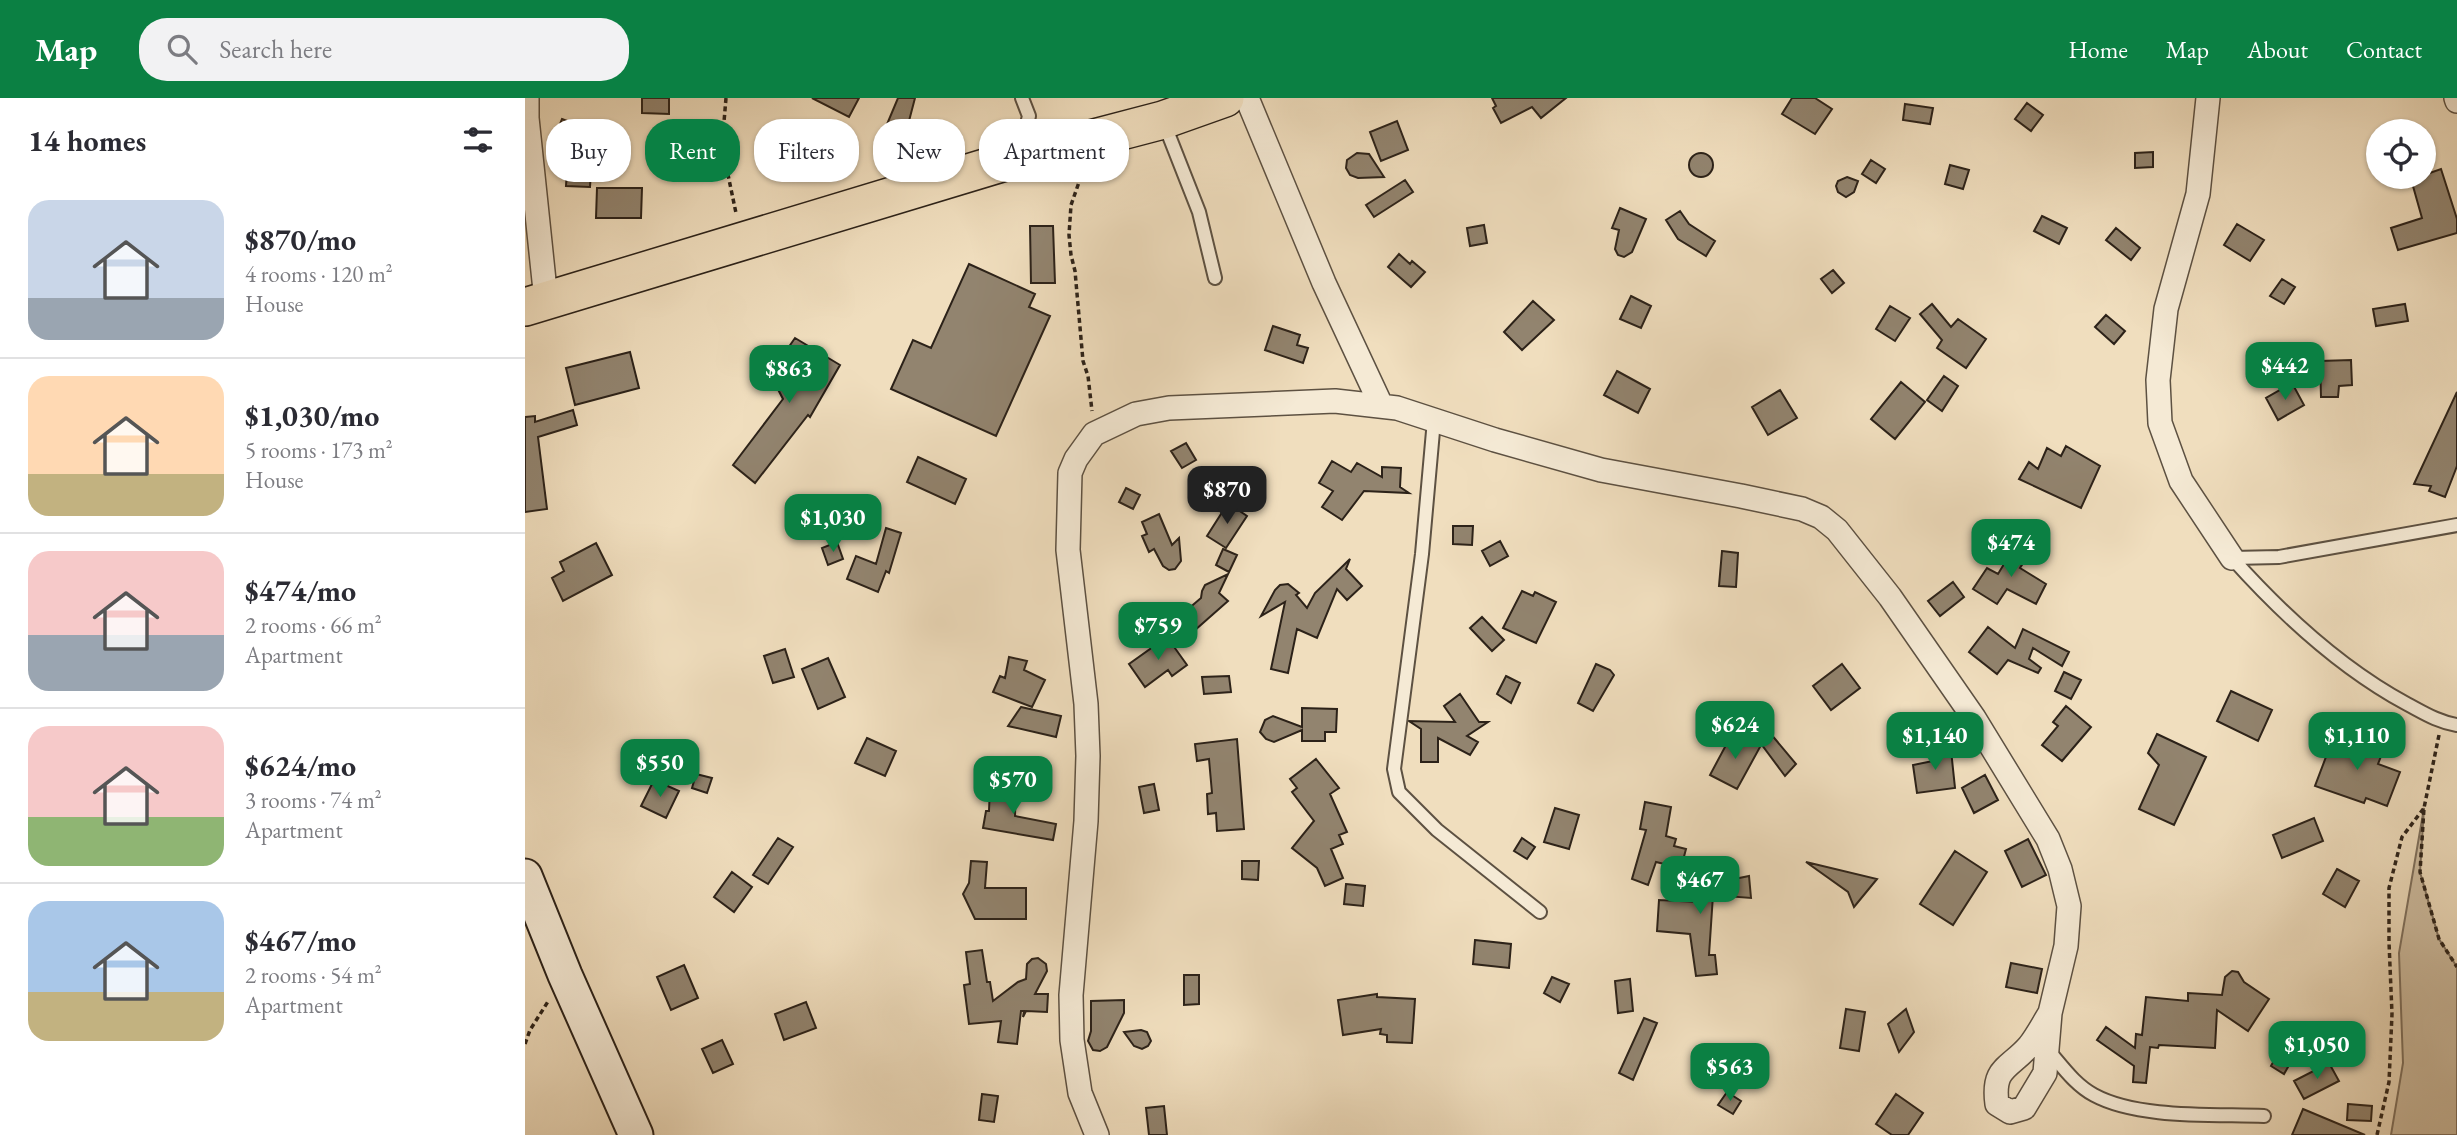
<!DOCTYPE html>
<html lang="en">
<head>
<meta charset="utf-8">
<style>
  body { margin:0; font-family:"EB Garamond",serif; background:#f2f2f3; color:#2b2b33; height:100vh; display:flex; flex-direction:column; font-size:26px; white-space:nowrap }
  * { box-sizing:border-box; margin:0 }
  p { font-size:23px; color:#7c7c81 }
  .icon { flex:none; width:38px; height:38px; fill:none; stroke:currentColor; stroke-width:2; stroke-linecap:round; stroke-linejoin:round }
  .map { position:relative; flex:1; overflow:hidden }
  .panel { display:flex; flex-direction:column; background:#fff; width:525px }
  .panel>* { flex:none }
  .guide { position:absolute; left:21px; top:21px; width:665px; height:63px; display:flex; gap:14px }
  .buttons { position:absolute; left:1841px; top:21px; display:grid; gap:14px }
  .buttons a { display:grid; place-items:center; width:70px; height:70px; border-radius:50%; background:#fff; box-shadow:0 2px 5px #0004; font-size:35px }
  .price { position:absolute; translate:-50% -60px; padding:0 16px; border-radius:14px; background:#0b8043; color:#fff; font-size:23px; line-height:46px; filter:drop-shadow(0 2px 4px #0008) }
  .price::after { content:''; position:absolute; left:50%; top:42px; width:21px; height:16px; margin-left:-10px; background:inherit; clip-path:polygon(0 0,100% 0,50% 100%) }
  .price.on { background:#222; color:#fff }
  ul { padding:0; list-style:none }
  li { display:flex; align-items:center; gap:21px; height:175px; padding:0 28px }
  li+li { border-top:2px solid #e1e1e2 }
  li span { display:grid; place-items:center; flex:none; width:196px; height:140px; border-radius:21px; color:#555 }
  li>.icon { margin-inline-start:auto }
  span .icon { width:84px; height:84px; fill:#fffc; stroke-width:1 }
  li b { font-size:30px }
  h2 { display:flex; justify-content:space-between; align-items:center; height:84px; padding:0 28px; font-size:30px }
  .pill { padding:0 24px; border-radius:28px; background:#fff; box-shadow:0 2px 5px #0004; font-size:24px; line-height:63px }
  .pill.on { background:#0b8043; color:#fff }
  header { display:flex; align-items:center; gap:42px; box-sizing:border-box; height:98px; padding:0 35px; background:#0b8043; color:#fff }
  header strong { font-size:33px }
  nav { display:flex; gap:38px; margin-inline-start:auto; font-size:24px }
  .search { width:490px; height:63px; background:#f2f2f3; display:flex; align-items:center; gap:18px; box-sizing:border-box; padding:0 24px; border-radius:28px; color:#7c7c81; font-size:26px }
  main { display:flex; flex:1; min-height:0 }
  .map>svg:first-child { display:block }
  .green { fill:#cfbea2; stroke:#7e705e; stroke-width:2 }
  .building { fill:#92846f; stroke:#2c2219; stroke-width:2 }
  .lines { fill:none; stroke-linecap:round; stroke-linejoin:round }
  .lane-casing { stroke:#5d5142; stroke-width:16 }
  .street-casing { stroke:#5d5142; stroke-width:26 }
  .secondary-casing { stroke:#2c2219; stroke-width:37 }
  .primary-casing { stroke:#2c2219; stroke-width:40 }
  .path { stroke:#2c2219; stroke-width:3.5; stroke-dasharray:5 3.5; stroke-linecap:butt }
  .lane { stroke:#f5ead5; stroke-width:12 }
  .street { stroke:#f5ead5; stroke-width:23 }
  .secondary { stroke:#f5ead5; stroke-width:33 }
  .primary { stroke:#f0debe; stroke-width:37 }
</style>
</head>
<body>
<header>
<strong>Map</strong>
<div class="search"><svg class="icon" aria-label="search" viewBox="0 0 24 24"><circle cx="10" cy="10" r="6"/><path d="M15 15l6 6"/></svg>Search here</div>
<nav><a>Home</a><a>Map</a><a>About</a><a>Contact</a></nav>
</header>
<main>
<section class="panel">
<h2>14 homes<svg class="icon" aria-label="filters" viewBox="0 0 24 24"><path d="M4 7h16M4 17h16"/><circle cx="9" cy="7" r="2"/><circle cx="15" cy="17" r="2"/></svg></h2>
<ul>
<li><span style="background:linear-gradient(#c9d6e8 70%,#9aa5b1 0)"><svg class="icon" aria-label="home" viewBox="0 0 24 24"><path d="M3 11l9-7 9 7M6 9v11h12V9"/></svg></span><div><b>$870/mo</b><p>4 rooms · 120 m²</p><p>House</p></div></li>
<li><span style="background:linear-gradient(#ffd9b3 70%,#c2b280 0)"><svg class="icon" aria-label="home" viewBox="0 0 24 24"><path d="M3 11l9-7 9 7M6 9v11h12V9"/></svg></span><div><b>$1,030/mo</b><p>5 rooms · 173 m²</p><p>House</p></div></li>
<li><span style="background:linear-gradient(#f6c9c9 60%,#9aa5b1 0)"><svg class="icon" aria-label="home" viewBox="0 0 24 24"><path d="M3 11l9-7 9 7M6 9v11h12V9"/></svg></span><div><b>$474/mo</b><p>2 rooms · 66 m²</p><p>Apartment</p></div></li>
<li><span style="background:linear-gradient(#f6c9c9 65%,#8fb573 0)"><svg class="icon" aria-label="home" viewBox="0 0 24 24"><path d="M3 11l9-7 9 7M6 9v11h12V9"/></svg></span><div><b>$624/mo</b><p>3 rooms · 74 m²</p><p>Apartment</p></div></li>
<li><span style="background:linear-gradient(#a9c7e8 65%,#c2b280 0)"><svg class="icon" aria-label="home" viewBox="0 0 24 24"><path d="M3 11l9-7 9 7M6 9v11h12V9"/></svg></span><div><b>$467/mo</b><p>2 rooms · 54 m²</p><p>Apartment</p></div></li>
</ul>
</section>
<div class="map">
<svg width="1932" height="1037" viewBox="0 0 1932 1037">
  <rect width="100%" height="100%" fill="#f0debe"/>
  <filter id="stains"><feTurbulence type="fractalNoise" baseFrequency=".00286" numOctaves="4"/><feColorMatrix values="0 0 0 0 .2 0 0 0 0 .09 0 0 0 0 .02 0 0 0 .5 -.17"/></filter>
  <radialGradient id="worn" r=".72"><stop offset=".6" stop-color="#630" stop-opacity="0"/><stop offset="1" stop-color="#630" stop-opacity=".3"/></radialGradient>
  <path class="green" d="M 1899,710 L 1895,774 L 1914,841 L 1932,869 L 1932,1037 L 1866,1037 L 1878,965 L 1874,855 Z"/>
  <path class="building" d="M 117,0 L 144,0 L 144,16 L 117,15 Z
    M 287,0 L 334,0 L 324,19 Z
    M 373,0 L 390,0 L 384,23 L 388,25 L 382,40 L 360,31 Z
    M 967,0 L 1041,0 L 1016,20 L 1007,9 L 976,25 L 968,10 L 971,8 Z
    M 1267,0 L 1290,0 L 1307,11 L 1290,36 L 1257,16 Z
    M 1502,5 L 1518,17 L 1506,33 L 1490,21 Z
    M 1380,6 L 1408,10 L 1405,26 L 1378,22 Z
    M 37,21 L 55,28 L 49,44 L 31,36 Z
    M 872,23 L 883,52 L 856,63 L 845,34 Z
    M 1628,54 L 1628,69 L 1610,70 L 1610,55 Z
    M1164 67a12 12 0 1 1 24 0a12 12 0 1 1-24 0Z
    M 832,55 L 844,56 L 859,79 L 833,80 L 825,77 L 821,70 L 822,62 Z
    M 1346,62 L 1360,71 L 1351,85 L 1337,76 Z
    M 1425,67 L 1444,72 L 1438,91 L 1420,86 Z
    M 42,71 L 66,73 L 65,89 L 41,88 Z
    M 1916,71 L 1932,121 L 1932,135 L 1873,152 L 1866,130 L 1897,120 L 1886,81 L 1899,79 L 1899,77 Z
    M 1322,79 L 1333,83 L 1329,94 L 1321,99 L 1313,94 L 1311,88 L 1313,83 Z
    M 880,82 L 888,94 L 849,119 L 841,107 Z
    M 72,90 L 117,90 L 116,120 L 71,120 Z
    M 1095,110 L 1121,121 L 1107,154 L 1099,159 L 1093,157 L 1090,151 L 1094,132 L 1087,130 Z
    M 1155,113 L 1164,126 L 1190,143 L 1181,158 L 1153,141 L 1141,122 Z
    M 1517,118 L 1542,130 L 1534,146 L 1509,133 Z
    M 1712,126 L 1739,142 L 1725,163 L 1699,147 Z
    M 959,127 L 962,145 L 945,148 L 942,130 Z
    M 505,128 L 528,128 L 530,185 L 506,185 Z
    M 1591,130 L 1615,150 L 1606,162 L 1581,142 Z
    M 874,156 L 885,166 L 887,163 L 900,174 L 886,189 L 863,169 Z
    M 444,166 L 510,196 L 504,209 L 525,218 L 471,338 L 366,291 L 388,242 L 406,250 Z
    M 1308,172 L 1319,185 L 1307,195 L 1296,181 Z
    M 1757,181 L 1770,189 L 1759,206 L 1745,198 Z
    M 1106,198 L 1126,208 L 1116,230 L 1095,221 Z
    M 1008,203 L 1029,222 L 997,252 L 979,234 Z
    M 1407,206 L 1426,229 L 1433,221 L 1461,241 L 1441,270 L 1412,250 L 1417,242 L 1395,216 Z
    M 1880,206 L 1883,223 L 1851,228 L 1848,211 Z
    M 1365,208 L 1385,220 L 1370,243 L 1351,231 Z
    M 1581,217 L 1600,233 L 1589,246 L 1570,229 Z
    M 748,228 L 775,237 L 772,247 L 783,250 L 778,265 L 740,252 Z
    M 270,240 L 315,267 L 285,319 L 283,317 L 230,385 L 208,367 L 258,301 L 245,276 Z
    M 105,254 L 114,290 L 50,307 L 41,270 Z
    M 1826,262 L 1827,287 L 1814,288 L 1813,299 L 1796,299 L 1795,263 Z
    M 1092,273 L 1125,291 L 1113,315 L 1079,297 Z
    M 1419,278 L 1433,288 L 1417,313 L 1402,302 Z
    M 1376,284 L 1400,304 L 1370,341 L 1346,321 Z
    M 1767,285 L 1779,307 L 1753,322 L 1741,300 Z
    M 1255,292 L 1272,320 L 1243,337 L 1227,309 Z
    M 1932,294 L 1932,368 L 1920,399 L 1904,393 L 1906,388 L 1889,386 Z
    M 48,312 L 52,327 L 13,339 L 22,411 L 0,414 L 0,319 L 10,318 L 10,324 Z
    M 661,345 L 671,362 L 657,370 L 646,353 Z
    M 1541,348 L 1575,368 L 1556,410 L 1494,381 L 1504,364 L 1513,371 L 1522,350 L 1536,358 Z
    M 393,359 L 441,381 L 430,406 L 382,384 Z
    M 807,363 L 826,374 L 832,365 L 857,379 L 857,369 L 876,370 L 875,389 L 884,395 L 839,393 L 817,422 L 797,409 L 808,393 L 794,385 Z
    M 601,390 L 615,397 L 608,411 L 594,404 Z
    M 703,405 L 722,418 L 701,450 L 682,438 Z
    M 634,416 L 647,447 L 654,440 L 656,463 L 650,471 L 644,472 L 638,468 L 629,451 L 624,454 L 617,438 L 622,436 L 617,424 Z
    M 928,428 L 948,428 L 947,447 L 928,446 Z
    M 361,430 L 376,435 L 364,475 L 361,473 L 353,494 L 322,481 L 331,458 L 351,466 Z
    M 975,443 L 983,458 L 965,468 L 957,453 Z
    M 1493,443 L 1507,451 L 1495,470 L 1521,486 L 1511,506 L 1482,491 L 1472,506 L 1448,491 L 1462,470 L 1473,476 Z
    M 312,444 L 318,461 L 303,467 L 297,450 Z
    M 71,445 L 87,477 L 38,503 L 27,480 L 39,473 L 35,464 Z
    M 698,451 L 712,457 L 704,474 L 691,467 Z
    M 1197,453 L 1213,455 L 1211,489 L 1194,488 Z
    M 825,461 L 821,471 L 837,488 L 822,502 L 812,491 L 792,540 L 772,531 L 763,575 L 746,571 L 760,504 L 736,518 L 750,492 L 755,487 L 763,486 L 774,495 L 771,497 L 782,510 L 790,495 Z
    M 703,476 L 694,495 L 703,503 L 661,540 L 648,524 L 676,500 L 677,493 L 680,487 Z
    M 1428,484 L 1439,499 L 1415,518 L 1403,503 Z
    M 997,493 L 1008,498 L 1010,494 L 1031,504 L 1011,545 L 978,530 Z
    M 957,519 L 979,542 L 967,553 L 945,530 Z
    M 1463,529 L 1490,550 L 1498,531 L 1544,554 L 1537,568 L 1508,550 L 1504,561 L 1516,570 L 1513,575 L 1483,562 L 1472,576 L 1444,554 Z
    M 642,539 L 662,567 L 647,578 L 643,572 L 620,589 L 604,566 Z
    M 260,551 L 269,579 L 248,585 L 239,558 Z
    M 484,559 L 502,563 L 499,572 L 520,582 L 507,609 L 468,594 L 475,578 L 480,580 Z
    M 303,560 L 320,599 L 293,611 L 277,571 Z
    M 1071,566 L 1085,572 L 1089,577 L 1068,613 L 1053,605 Z
    M 1317,566 L 1335,590 L 1306,612 L 1288,588 Z
    M 1539,574 L 1556,582 L 1546,601 L 1530,593 Z
    M 704,578 L 706,594 L 679,596 L 677,579 Z
    M 981,578 L 995,585 L 986,605 L 972,596 Z
    M 1706,593 L 1747,612 L 1733,643 L 1692,623 Z
    M 935,596 L 954,624 L 963,624 L 942,638 L 953,644 L 945,657 L 913,640 L 913,664 L 896,664 L 896,631 L 884,623 L 930,624 L 919,608 Z
    M 1541,608 L 1566,629 L 1537,663 L 1517,647 L 1533,628 L 1528,624 Z
    M 496,609 L 536,618 L 531,639 L 483,628 Z
    M 777,610 L 812,611 L 811,634 L 800,634 L 800,643 L 777,643 L 777,632 L 749,644 L 741,641 L 735,634 L 740,622 L 748,618 L 777,629 Z
    M 1235,623 L 1271,666 L 1260,678 L 1225,631 Z
    M 1208,634 L 1235,649 L 1212,691 L 1185,677 Z
    M 1810,635 L 1858,653 L 1853,666 L 1875,674 L 1862,708 L 1841,700 L 1839,705 L 1790,688 Z
    M 1632,636 L 1681,659 L 1649,727 L 1614,711 L 1634,667 L 1623,655 Z
    M 342,640 L 371,653 L 360,678 L 330,665 Z
    M 712,641 L 719,731 L 692,733 L 691,715 L 683,716 L 682,696 L 687,695 L 684,661 L 672,663 L 670,646 Z
    M 1407,649 L 1426,652 L 1430,690 L 1392,695 L 1388,667 L 1408,663 Z
    M 791,661 L 814,690 L 805,696 L 822,734 L 814,737 L 818,746 L 806,751 L 818,780 L 800,788 L 792,770 L 767,750 L 789,723 L 767,694 L 772,690 L 765,681 Z
    M 171,676 L 187,680 L 182,695 L 167,690 Z
    M 1460,677 L 1473,702 L 1449,715 L 1437,690 Z
    M 129,682 L 154,693 L 141,720 L 116,708 Z
    M 629,686 L 634,712 L 619,715 L 614,689 Z
    M 465,689 L 491,689 L 490,718 L 531,726 L 528,742 L 458,730 L 461,713 L 464,713 Z
    M 1120,704 L 1146,709 L 1141,738 L 1151,741 L 1149,748 L 1161,751 L 1156,770 L 1131,764 L 1123,787 L 1107,781 L 1121,732 L 1115,731 Z
    M 1030,710 L 1054,717 L 1044,751 L 1019,744 Z
    M 1789,720 L 1798,743 L 1757,760 L 1748,737 Z
    M 253,740 L 268,749 L 243,786 L 228,777 Z
    M 997,740 L 1010,749 L 1002,761 L 989,753 Z
    M 1503,741 L 1521,777 L 1497,789 L 1480,753 Z
    M 1430,753 L 1462,774 L 1428,827 L 1395,806 Z
    M 446,763 L 462,764 L 460,790 L 501,790 L 501,821 L 450,821 L 438,796 L 444,785 Z
    M 717,763 L 734,763 L 733,782 L 717,781 Z
    M 1281,764 L 1352,781 L 1329,809 L 1323,794 Z
    M 1812,771 L 1834,783 L 1820,809 L 1798,796 Z
    M 1185,772 L 1185,786 L 1224,778 L 1226,800 L 1188,797 L 1184,857 L 1190,857 L 1192,876 L 1171,878 L 1165,836 L 1132,833 L 1134,802 L 1173,804 L 1172,796 L 1162,796 L 1162,791 L 1171,789 L 1169,775 Z
    M 207,774 L 227,789 L 209,814 L 189,799 Z
    M 821,786 L 840,788 L 838,808 L 819,806 Z
    M 950,842 L 986,846 L 984,870 L 948,866 Z
    M 457,852 L 462,884 L 465,884 L 468,903 L 493,884 L 501,881 L 502,866 L 507,861 L 513,860 L 521,866 L 522,873 L 510,896 L 523,896 L 522,914 L 501,913 L 498,919 L 499,913 L 496,913 L 492,946 L 473,944 L 476,923 L 444,926 L 439,887 L 445,886 L 441,854 Z
    M 1486,865 L 1517,871 L 1512,895 L 1481,889 Z
    M 159,867 L 173,900 L 146,912 L 132,879 Z
    M 1707,873 L 1713,874 L 1719,884 L 1744,901 L 1723,933 L 1692,912 L 1690,950 L 1634,947 L 1633,950 L 1625,949 L 1621,985 L 1608,984 L 1609,968 L 1572,942 L 1581,929 L 1610,950 L 1611,936 L 1617,937 L 1621,899 L 1663,903 L 1663,895 L 1697,897 L 1700,879 Z
    M 659,877 L 674,877 L 674,906 L 659,907 Z
    M 1027,879 L 1044,886 L 1035,904 L 1019,895 Z
    M 1105,881 L 1108,913 L 1093,915 L 1090,883 Z
    M 852,896 L 852,899 L 890,901 L 887,945 L 862,944 L 862,937 L 855,936 L 856,931 L 818,937 L 813,902 Z
    M 599,902 L 599,915 L 582,949 L 575,953 L 568,952 L 563,943 L 566,933 L 566,903 Z
    M 281,904 L 291,930 L 259,942 L 250,916 Z
    M 1321,911 L 1340,914 L 1334,953 L 1315,950 Z
    M 1381,911 L 1389,934 L 1374,954 L 1363,926 Z
    M 1119,920 L 1132,925 L 1108,982 L 1094,975 Z
    M 616,932 L 622,934 L 626,943 L 623,948 L 617,951 L 609,948 L 599,934 Z
    M 197,942 L 208,966 L 188,975 L 177,951 Z
    M 1754,954 L 1767,962 L 1759,976 L 1746,968 Z
    M 1213,960 L 1229,968 L 1222,983 L 1206,975 Z
    M 1804,965 L 1814,983 L 1779,1001 L 1769,983 Z
    M 1202,994 L 1216,1003 L 1208,1016 L 1193,1007 Z
    M 457,996 L 473,998 L 469,1024 L 454,1022 Z
    M 1371,996 L 1398,1015 L 1383,1037 L 1367,1037 L 1351,1026 Z
    M 1823,1006 L 1847,1008 L 1846,1023 L 1822,1022 Z
    M 639,1008 L 642,1037 L 624,1037 L 621,1010 Z
    M 1778,1011 L 1840,1037 L 1767,1037 Z"/>
  <g class="lines">
    <g class="lane-casing">
      <path id="lane" d="M 639,25 L 674,114 L 690,180
        M 495,53 L 504,18 L 497,0
        M 909,322 L 897,456 L 869,671 L 874,694 L 912,732 L 1015,814
        M 1707,460 C 1758,517 1815,570 1882,606 C 1899,615 1913,624 1932,627
        M 1707,460 L 1754,459 L 1932,427
        M 1523,952 C 1537,968 1550,987 1569,997 C 1613,1021 1690,1016 1739,1018"/>
    </g>
    <g class="street-casing">
      <path id="street" d="M 2,0 L 2,20 L 21,202
        M 722,0 L 799,185 L 856,307
        M 1683,0 L 1673,96 L 1641,211 L 1633,282 L 1635,325 L 1656,383 L 1707,460
        M 1931,0 L 1932,3
        M 572,1037 L 555,995 L 547,942 L 546,897 L 561,723 L 563,658 L 561,606 L 543,452 L 545,375 L 551,361 L 569,336 L 611,316 L 644,310 L 810,303 L 872,310 L 970,342 L 1076,372 L 1216,398 L 1277,411 L 1296,419 L 1312,432 L 1365,499 L 1449,620 L 1523,741 L 1535,771 L 1544,808 L 1541,848 L 1525,915 L 1520,975 L 1499,1010 L 1485,1014 L 1472,1006 C 1467,969 1484,971 1504,948 C 1512,938 1518,926 1525,915"/>
    </g>
    <g class="secondary-casing">
      <path id="secondary" d="M 0,778 L 40,877 L 111,1037"/>
    </g>
    <g class="primary-casing">
      <path id="primary" d="M 0,209 L 493,60 L 638,22 L 700,0"/>
    </g>
    <path class="path" d="M 201,0 L 197,48 L 211,115
      M 559,70 L 546,107 L 544,137 L 546,157 L 550,173 L 558,263 L 563,278 L 567,313
      M 1914,637 L 1899,710 L 1895,774 L 1914,841 L 1932,869
      M 0,946 L 5,932 L 24,902
      M 1852,1037 L 1864,984 L 1867,916 L 1864,844 L 1864,790 L 1877,739 L 1899,710"/>
    <use href="#lane" class="lane"/>
    <use href="#street" class="street"/>
    <use href="#secondary" class="secondary"/>
    <use href="#primary" class="primary"/>
  </g>
  <rect width="100%" height="100%" filter="url(#stains)"/>
  <rect width="100%" height="100%" fill="url(#worn)"/>
</svg>
<div class="buttons">
<a><svg class="icon" aria-label="locate" viewBox="0 0 24 24"><circle cx="12" cy="12" r="6"/><path d="M12 2v4M12 18v4M2 12h4M18 12h4"/></svg></a>
</div>
<b class="price" style="left:1760px;top:304px">$442</b>
<b class="price" style="left:264px;top:307px">$863</b>
<b class="price on" style="left:702px;top:428px">$870</b>
<b class="price" style="left:308px;top:456px">$1,030</b>
<b class="price" style="left:1486px;top:481px">$474</b>
<b class="price" style="left:633px;top:564px">$759</b>
<b class="price" style="left:1210px;top:663px">$624</b>
<b class="price" style="left:1410px;top:674px">$1,140</b>
<b class="price" style="left:1832px;top:674px">$1,110</b>
<b class="price" style="left:135px;top:701px">$550</b>
<b class="price" style="left:488px;top:718px">$570</b>
<b class="price" style="left:1175px;top:818px">$467</b>
<b class="price" style="left:1792px;top:983px">$1,050</b>
<b class="price" style="left:1205px;top:1005px">$563</b>
<div class="guide">
<a class="pill">Buy</a>
<a class="pill on">Rent</a>
<a class="pill">Filters</a>
<a class="pill">New</a>
<a class="pill">Apartment</a>
</div>
</div>
</main>
</body>
</html>
